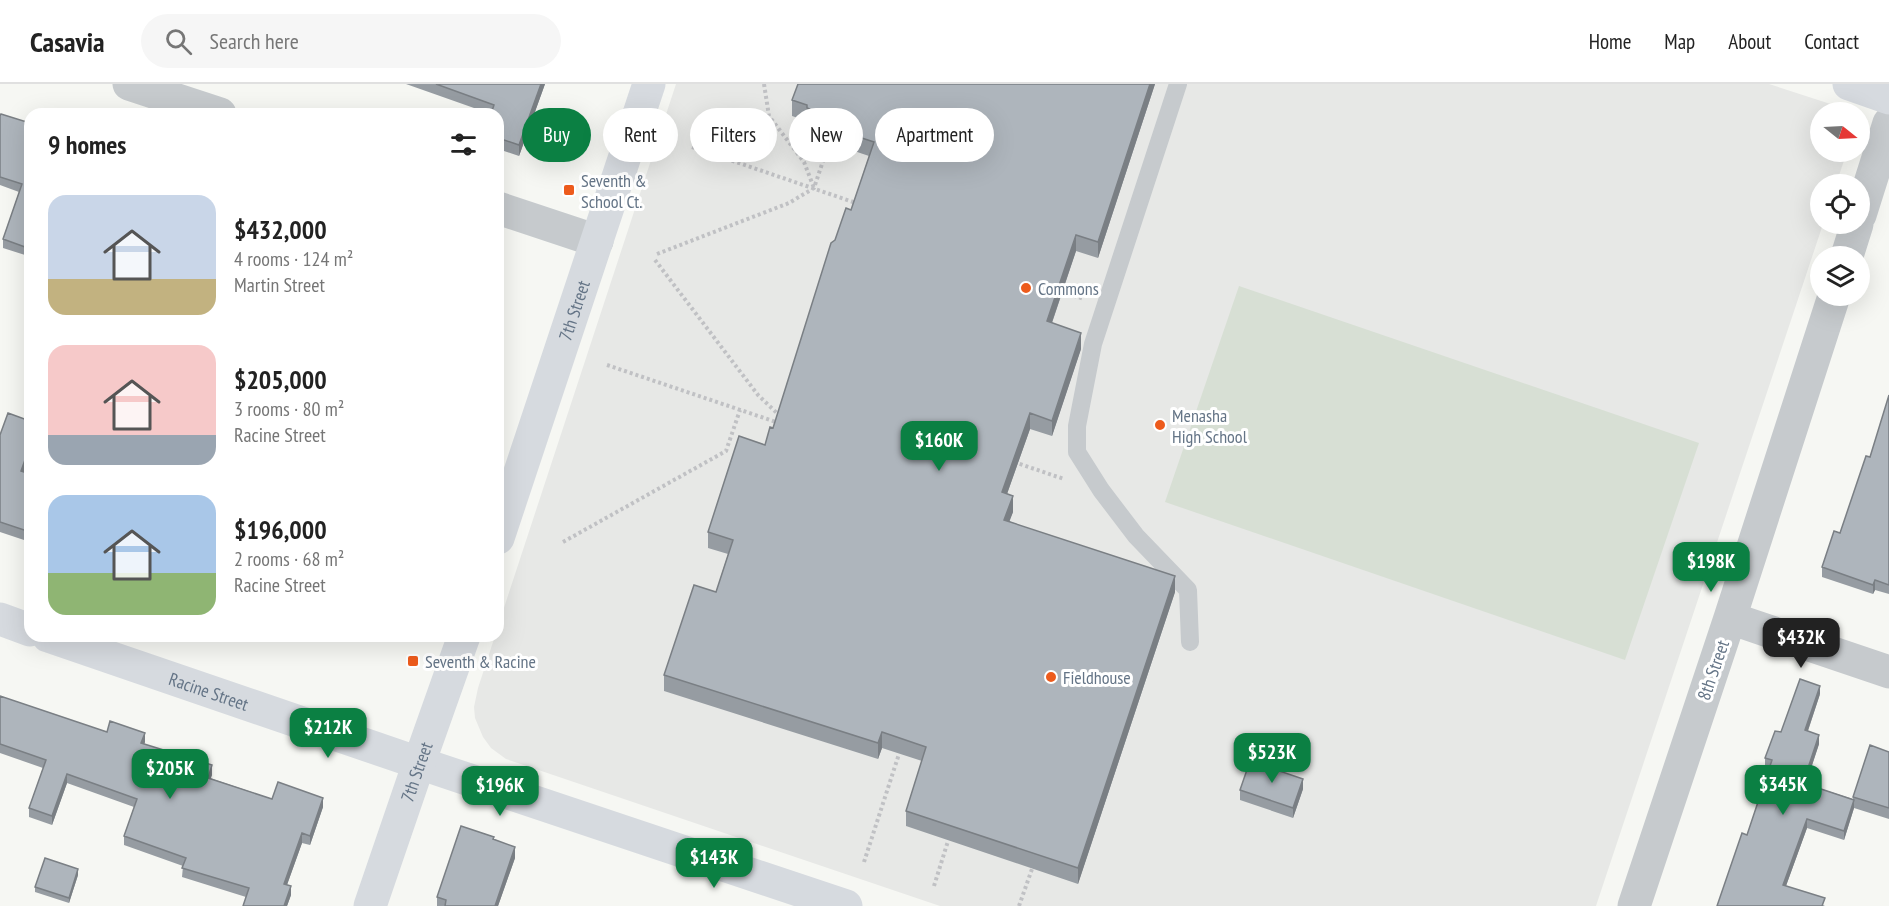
<!DOCTYPE html>
<html lang="en">
<head>
<meta charset="utf-8">
<style>
  body { margin:0; font-family:"PT Sans Narrow",sans-serif; background:#f6f6f6; color:#222; height:100vh; display:flex; flex-direction:column; font-size:22px; white-space:nowrap }
  * { box-sizing:border-box; margin:0 }
  p { font-size:20px; color:#767676 }
  .icon { flex:none; width:33px; height:33px; fill:none; stroke:currentColor; stroke-width:2; stroke-linecap:round; stroke-linejoin:round }
  .map { position:relative; flex:1; overflow:hidden }
  .details { position:absolute; left:24px; top:24px; width:480px; height:534px; display:flex; flex-direction:column; background:#fff; border-radius:18px; box-shadow:0 6px 24px #0002 }
  .details>* { flex:none }
  .banner { position:absolute; left:522px; top:24px; width:570px; height:54px; display:flex; gap:12px }
  .needle { width:39px; rotate:108deg }
  .fabs { position:absolute; left:1810px; top:18px; display:grid; gap:12px }
  .fabs a { display:grid; place-items:center; width:60px; height:60px; border-radius:50%; background:#fff; box-shadow:0 6px 24px #0002; font-size:30px }
  .price { position:absolute; translate:-50% -51px; padding:0 14px; border-radius:12px; background:#0b8043; color:#fff; font-size:20px; line-height:39px; filter:drop-shadow(0 2px 3px #0008) }
  .price::after { content:''; position:absolute; left:50%; top:36px; width:18px; height:14px; margin-left:-9px; background:inherit; clip-path:polygon(0 0,100% 0,50% 100%) }
  .price.active { background:#222; color:#fff }
  ul { padding:0; list-style:none }
  li { display:flex; align-items:center; gap:18px; height:150px; padding:0 24px }
  li span { display:grid; place-items:center; flex:none; width:168px; height:120px; border-radius:18px; color:#555 }
  li>.icon { margin-inline-start:auto }
  span .icon { width:72px; height:72px; fill:#fffc; stroke-width:1 }
  li b { font-size:26px }
  h2 { display:flex; justify-content:space-between; align-items:center; height:72px; padding:0 24px; font-size:26px }
  .chip { padding:0 21px; border-radius:27px; background:#fff; box-shadow:0 6px 24px #0002; font-size:21px; line-height:54px }
  .chip.active { background:#0b8043; color:#fff }
  header { display:flex; align-items:center; gap:36px; box-sizing:border-box; height:84px; padding:0 30px; background:#fff; border-bottom:2px solid #e0e0e0 }
  header strong { font-size:28px }
  nav { display:flex; gap:33px; margin-inline-start:auto; font-size:21px }
  .search { width:420px; height:54px; background:#f6f6f6; display:flex; align-items:center; gap:15px; box-sizing:border-box; padding:0 21px; border-radius:33px; color:#767676; font-size:22px }
  .map>svg:first-child { display:block }
  .built { fill:#e7e8e6 }
  .green { fill:#d7dfd4 }
  .lines { fill:none; stroke-linecap:round; stroke-linejoin:round }
  .path { stroke:#c0c1c4; stroke-width:4; stroke-dasharray:3 3; stroke-linecap:butt }
  .lane { stroke:#c6cacd; stroke-width:18 }
  .street { stroke:#c6cacd; stroke-width:33 }
  .secondary { stroke:#d6dadf; stroke-width:33 }
  .wall { fill:#969ca2 }
  .shaded-wall { fill:#7a7f84 }
  .building { fill:#aeb5bc; stroke:#7a7f84; stroke-width:1.5 }
  .poi-dot { fill:#ed5b1c; stroke:#fff; stroke-width:2 }
  .labels { text-anchor:middle; dominant-baseline:central; stroke-width:6; stroke-linejoin:round; paint-order:stroke }
  .poi-label { font-size:18px; fill:#647486; stroke:#fff; text-anchor:start }
  .street-label { font-size:18px; fill:#647486; stroke:#fff }
</style>
</head>
<body>
<header>
<strong>Casavia</strong>
<div class="search"><svg class="icon" aria-label="search" viewBox="0 0 24 24"><circle cx="10" cy="10" r="6"/><path d="M15 15l6 6"/></svg>Search here</div>
<nav><a>Home</a><a>Map</a><a>About</a><a>Contact</a></nav>
</header>
<div class="map">
<svg width="1889" height="822" viewBox="0 0 1889 822">
  <rect width="100%" height="100%" fill="#f6f7f3"/>
  <path class="built" d="M 676,0 L 1769,0 L 1849,26 L 1851,28 L 1821,28 L 1821,68 L 1847,68 L 1836,100 L 1821,100 L 1821,140 L 1823,140 L 1596,822 L 940,822 L 506,675 L 491,664 L 483,653 L 475,634 L 474,623 L 478,604 L 495,552 L 498,552 L 498,542 Z"/>
  <path class="green" d="M 1239,202 L 1699,359 L 1625,576 L 1165,418 Z"/>
  <g class="lines">
    <path class="path" d="M 764,0 L 769,32 L 804,78 L 814,104
      M 692,63 L 859,120
      M 657,170 L 789,119 L 814,104 L 829,59
      M 655,176 L 758,311 L 780,332
      M 1062,208 L 1084,215
      M 607,281 L 779,339
      M 1014,378 L 1064,395
      M 563,458 L 726,367 L 740,326
      M 864,778 L 899,670
      M 934,802 L 948,757
      M 1019,822 L 1032,785"/>
    <path class="lane" d="M 1178,0 L 1093,260 L 1077,342 L 1077,368 L 1101,406 L 1136,452 L 1188,506 L 1190,558"/>
    <path class="street" d="M 129,0 L 220,30
      M 498,124 L 597,157
      M 1860,131 L 1889,39
      M 1847,172 L 1857,140
      M 1730,534 L 1889,588
      M 1634,822 L 1730,534 L 1834,212"/>
    <g class="secondary">
      <path d="M 1849,0 L 1889,14"/>
      <path id="s1" d="M 498,454 L 649,0"/>
      <path d="M 0,535 L 30,546"/>
      <path id="s2" d="M 48,552 L 419,679 L 846,822"/>
      <path id="s3" d="M 370,822 L 419,679 L 464,552"/>
    </g>
  </g>
  <path class="wall" d="M 406,0 L 545,0 L 519,72 L 498,65 L 498,30 L 491,30 Z
    M 1155,0 L 1098,174 L 1076,167 L 1052,239 L 1081,265 L 1052,352 L 1030,345 L 1007,410 L 1013,428 L 1009,437 L 1175,508 L 1078,800 L 906,742 L 906,727 L 922,677 L 882,664 L 878,675 L 664,607 L 664,591 L 716,508 L 728,470 L 708,464 L 708,448 L 765,361 L 773,344 L 835,156 L 851,126 L 869,72 L 807,51 L 807,37 L 792,32 L 792,16 Z
    M 0,32 L 30,39 L 30,156 L 25,171 L 3,164 L 3,155 L 19,108 L 0,101 Z
    M 1889,311 L 1889,510 L 1875,506 L 1873,510 L 1822,493 L 1822,483 L 1840,449 L 1870,373 Z
    M 30,337 L 30,372 L 25,388 L 30,390 L 30,458 L 0,448 L 0,351 Z
    M 1820,610 L 1808,647 L 1819,660 L 1806,700 L 1853,715 L 1853,713 L 1889,668 L 1889,735 L 1854,724 L 1844,756 L 1807,744 L 1786,802 L 1825,822 L 1717,822 L 1747,751 L 1769,684 L 1765,683 L 1765,674 L 1781,648 Z
    M 0,612 L 107,648 L 145,658 L 144,660 L 212,691 L 210,694 L 272,715 L 323,723 L 310,761 L 302,759 L 287,801 L 291,811 L 287,822 L 243,822 L 246,813 L 182,793 L 183,782 L 124,761 L 124,752 L 134,723 L 67,699 L 52,741 L 29,733 L 29,724 L 43,684 L 0,669 Z
    M 1303,705 L 1293,734 L 1240,716 L 1240,706 Z
    M 494,756 L 515,774 L 498,822 L 437,822 L 437,813 Z
    M 78,791 L 69,819 L 35,808 L 35,803 Z"/>
  <path class="shaded-wall" d="M 541,0 L 545,0 L 519,72 L 519,61 Z
    M 1150,0 L 1155,0 L 1098,174 L 1098,158 Z
    M 30,148 L 30,156 L 25,171 L 25,163 Z
    M 1076,151 L 1076,167 L 1047,253 L 1047,237 Z
    M 1081,249 L 1081,265 L 1052,352 L 1052,337 Z
    M 1030,329 L 1030,345 L 1002,424 L 1002,408 Z
    M 30,362 L 30,372 L 21,397 L 21,387 Z
    M 1013,412 L 1013,428 L 1004,452 L 1004,436 Z
    M 1175,492 L 1175,508 L 1078,800 L 1078,784 Z
    M 1875,496 L 1875,506 L 1873,510 L 1873,501 Z
    M 1820,602 L 1820,610 L 1805,655 L 1805,646 Z
    M 882,648 L 882,664 L 878,675 L 878,659 Z
    M 145,649 L 145,658 L 141,668 L 141,659 Z
    M 1819,651 L 1819,660 L 1803,708 L 1803,699 Z
    M 212,681 L 212,691 L 208,703 L 208,694 Z
    M 67,690 L 67,699 L 52,741 L 52,732 Z
    M 1303,695 L 1303,705 L 1293,734 L 1293,724 Z
    M 323,714 L 323,723 L 310,761 L 310,752 Z
    M 1854,716 L 1854,724 L 1844,756 L 1844,747 Z
    M 1807,735 L 1807,744 L 1783,810 L 1783,801 Z
    M 302,749 L 302,759 L 284,809 L 284,800 Z
    M 515,763 L 515,774 L 498,822 L 495,822 Z
    M 78,785 L 78,791 L 69,819 L 69,814 Z
    M 291,802 L 291,811 L 287,822 L 284,822 Z"/>
  <path class="building" d="M 436,0 L 541,0 L 519,61 L 498,54 L 498,30 L 491,30 L 494,21 Z
    M 798,0 L 1150,0 L 1098,158 L 1076,151 L 1047,237 L 1081,249 L 1052,337 L 1030,329 L 1002,408 L 1013,412 L 1004,436 L 1175,492 L 1078,784 L 906,727 L 926,663 L 882,648 L 878,659 L 664,591 L 694,501 L 716,508 L 733,456 L 708,448 L 739,352 L 765,361 L 770,343 L 773,344 L 831,159 L 835,156 L 846,124 L 851,126 L 874,58 L 807,36 L 810,25 L 807,24 L 807,21 L 792,16 Z
    M 1,30 L 30,39 L 30,148 L 25,163 L 3,155 L 22,100 L 0,93 L 0,32 Z
    M 1889,311 L 1889,501 L 1875,496 L 1873,501 L 1822,483 L 1834,447 L 1840,449 L 1866,372 L 1870,373 Z
    M 8,329 L 30,337 L 30,362 L 21,387 L 30,390 L 30,448 L 0,438 L 0,351 Z
    M 1800,595 L 1820,602 L 1805,646 L 1819,651 L 1803,699 L 1854,716 L 1844,747 L 1807,735 L 1783,801 L 1825,814 L 1822,822 L 1717,822 L 1742,749 L 1747,751 L 1772,676 L 1765,674 L 1775,647 L 1781,648 Z
    M 0,612 L 107,648 L 110,637 L 145,649 L 141,659 L 212,681 L 208,694 L 272,715 L 278,698 L 323,714 L 310,752 L 302,749 L 284,800 L 291,802 L 284,822 L 243,822 L 249,804 L 182,784 L 186,774 L 124,752 L 137,715 L 67,690 L 52,732 L 29,724 L 46,676 L 0,660 Z
    M 1870,661 L 1889,668 L 1889,724 L 1853,713 Z
    M 1250,677 L 1303,695 L 1293,724 L 1240,706 Z
    M 461,742 L 494,753 L 493,755 L 515,763 L 495,822 L 445,822 L 446,816 L 437,813 Z
    M 45,774 L 78,785 L 69,814 L 35,803 Z"/>
  <g class="poi-dot">
    <rect x="563" y="100" width="12" height="12" rx="3"/>
    <circle cx="1026" cy="204" r="6"/>
    <circle cx="1160" cy="341" r="6"/>
    <rect x="407" y="571" width="12" height="12" rx="3"/>
    <circle cx="1051" cy="593" r="6"/>
  </g>
  <g class="labels">
    <g class="poi-label">
      <text x="581" y="96">Seventh &amp;<tspan x="581" dy="21">School Ct.</tspan></text>
      <text x="1038" y="204">Commons</text>
      <text x="1172" y="331">Menasha<tspan x="1172" dy="21">High School</tspan></text>
      <text x="425" y="577">Seventh &amp; Racine</text>
      <text x="1063" y="593">Fieldhouse</text>
    </g>
    <g class="street-label">
      <text stroke="none"><textPath href="#s1" startOffset="240">7th Street</textPath></text>
      <text transform="translate(1713 586) rotate(-71)">8th Street</text>
      <text stroke="none"><textPath href="#s2" startOffset="170">Racine Street</textPath></text>
      <text stroke="none"><textPath href="#s3" startOffset="142">7th Street</textPath></text>
    </g>
  </g>
</svg>
<div class="fabs">
<a><svg class="needle" viewBox="-14 -14 28 28"><path d="M0-13l5 13h-10z" fill="#e53935"/><path d="M0 13l5-13h-10z" fill="#767676"/></svg></a>
<a><svg class="icon" aria-label="locate" viewBox="0 0 24 24"><circle cx="12" cy="12" r="6"/><path d="M12 2v4M12 18v4M2 12h4M18 12h4"/></svg></a>
<a><svg class="icon" aria-label="layers" viewBox="0 0 24 24"><path d="M12 4l9 5-9 5-9-5zM3 14l9 5 9-5"/></svg></a>
</div>
<b class="price" style="left:939px;top:388px">$160K</b>
<b class="price" style="left:1711px;top:509px">$198K</b>
<b class="price active" style="left:1801px;top:585px">$432K</b>
<b class="price" style="left:328px;top:675px">$212K</b>
<b class="price" style="left:1272px;top:700px">$523K</b>
<b class="price" style="left:170px;top:716px">$205K</b>
<b class="price" style="left:1783px;top:732px">$345K</b>
<b class="price" style="left:500px;top:733px">$196K</b>
<b class="price" style="left:714px;top:805px">$143K</b>
<div class="banner">
<a class="chip active">Buy</a>
<a class="chip">Rent</a>
<a class="chip">Filters</a>
<a class="chip">New</a>
<a class="chip">Apartment</a>
</div>
<section class="details">
<h2>9 homes<svg class="icon" aria-label="filters" viewBox="0 0 24 24"><path d="M4 7h16M4 17h16"/><circle cx="9" cy="7" r="2"/><circle cx="15" cy="17" r="2"/></svg></h2>
<ul>
<li><span style="background:linear-gradient(#c9d6e8 70%,#c2b280 0)"><svg class="icon" aria-label="home" viewBox="0 0 24 24"><path d="M3 11l9-7 9 7M6 9v11h12V9"/></svg></span><div><b>$432,000</b><p>4 rooms · 124 m²</p><p>Martin Street</p></div></li>
<li><span style="background:linear-gradient(#f6c9c9 75%,#9aa5b1 0)"><svg class="icon" aria-label="home" viewBox="0 0 24 24"><path d="M3 11l9-7 9 7M6 9v11h12V9"/></svg></span><div><b>$205,000</b><p>3 rooms · 80 m²</p><p>Racine Street</p></div></li>
<li><span style="background:linear-gradient(#a9c7e8 65%,#8fb573 0)"><svg class="icon" aria-label="home" viewBox="0 0 24 24"><path d="M3 11l9-7 9 7M6 9v11h12V9"/></svg></span><div><b>$196,000</b><p>2 rooms · 68 m²</p><p>Racine Street</p></div></li>
</ul>
</section>
</div>
</body>
</html>
